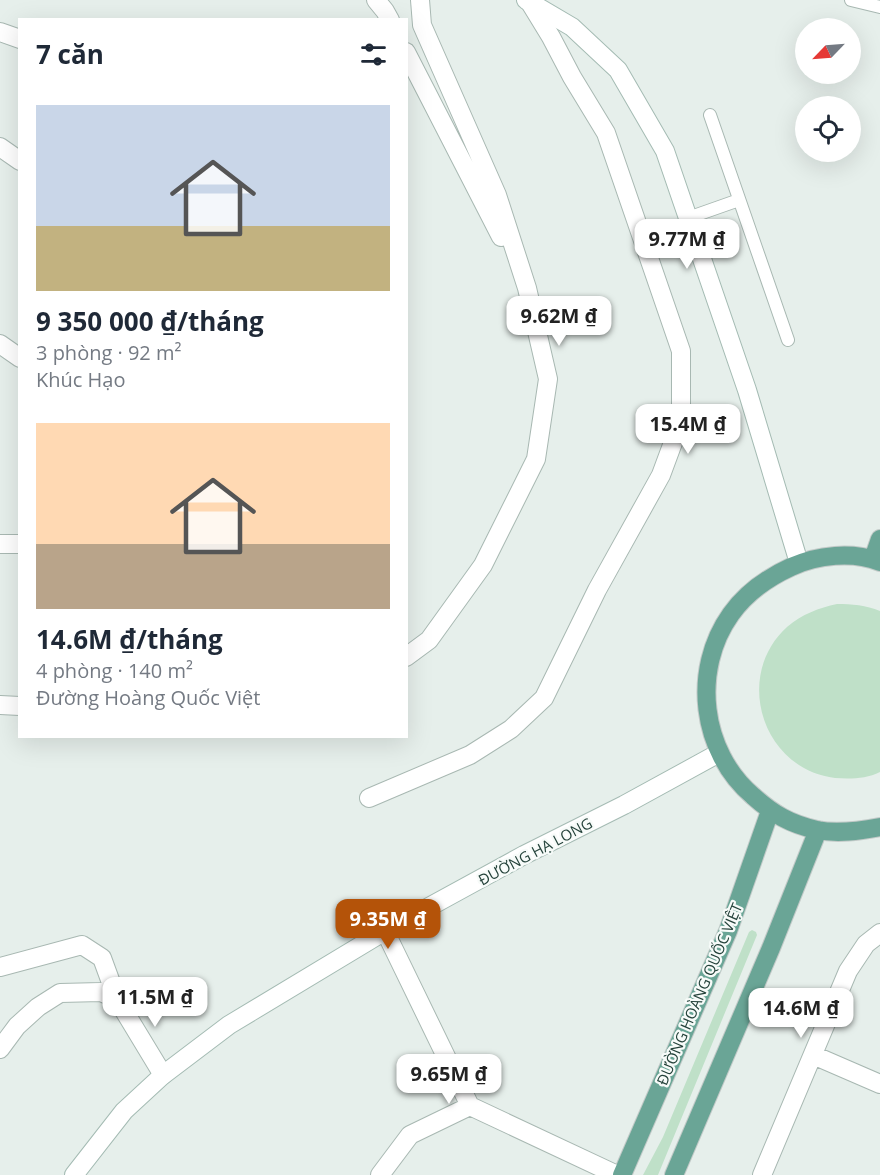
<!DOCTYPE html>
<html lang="vi">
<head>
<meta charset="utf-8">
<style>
  body { margin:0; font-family:"Open Sans",sans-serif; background:#f2f2f3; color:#1f2937; height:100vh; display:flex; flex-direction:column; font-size:22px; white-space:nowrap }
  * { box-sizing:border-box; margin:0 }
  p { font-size:20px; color:#747a83 }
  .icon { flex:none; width:33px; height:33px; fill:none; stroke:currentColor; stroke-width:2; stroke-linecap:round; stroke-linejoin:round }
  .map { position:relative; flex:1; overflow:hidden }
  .sheet { position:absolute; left:18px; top:18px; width:390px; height:720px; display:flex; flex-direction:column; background:#fff; border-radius:0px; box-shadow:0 6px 24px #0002 }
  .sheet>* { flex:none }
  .needle { width:39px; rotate:245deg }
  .controls { position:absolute; left:795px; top:18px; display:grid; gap:12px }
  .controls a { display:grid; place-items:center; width:66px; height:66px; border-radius:50%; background:#fff; box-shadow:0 6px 24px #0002; font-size:30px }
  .price { position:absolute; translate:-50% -51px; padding:0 14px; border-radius:12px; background:#fff; color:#222; font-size:20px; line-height:39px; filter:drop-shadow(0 2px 3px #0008) }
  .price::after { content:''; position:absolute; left:50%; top:36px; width:18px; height:14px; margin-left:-9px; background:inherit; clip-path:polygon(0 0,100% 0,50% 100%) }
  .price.on { background:#b45309; color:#fff }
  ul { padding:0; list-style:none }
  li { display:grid; align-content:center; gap:12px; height:318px; padding:0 18px }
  li span { display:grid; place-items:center; height:186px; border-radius:0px; color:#555 }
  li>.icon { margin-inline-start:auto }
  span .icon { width:108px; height:108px; fill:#fffc; stroke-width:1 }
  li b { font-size:26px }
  h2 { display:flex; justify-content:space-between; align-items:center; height:72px; padding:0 18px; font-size:26px }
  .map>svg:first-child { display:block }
  .green { fill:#bfe0c8 }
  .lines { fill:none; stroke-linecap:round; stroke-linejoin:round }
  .service-casing { stroke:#a8b8b2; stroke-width:14 }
  .minor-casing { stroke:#a8b8b2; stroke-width:20 }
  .secondary-casing { stroke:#a4bbb3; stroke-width:20 }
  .primary-casing { stroke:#c2cac8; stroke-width:20 }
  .service { stroke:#fff; stroke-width:12 }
  .minor { stroke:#fff; stroke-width:18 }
  .secondary { stroke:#fff; stroke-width:18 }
  .primary { stroke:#6aa596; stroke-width:18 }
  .labels { text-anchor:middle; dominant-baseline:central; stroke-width:4.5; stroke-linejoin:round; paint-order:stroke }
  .street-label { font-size:15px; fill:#24423a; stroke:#f7fbf9 }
</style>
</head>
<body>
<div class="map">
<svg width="880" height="1175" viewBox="0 0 880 1175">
  <rect width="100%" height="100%" fill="#e6efeb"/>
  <path class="green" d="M 837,604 C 852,604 866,605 880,611 L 880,772 C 866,779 850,779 835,778 C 762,769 733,676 787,627 C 802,614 819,608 837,604 Z
    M 752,930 L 756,932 L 757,935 L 658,1175 L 643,1175 L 663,1137 L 749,932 Z"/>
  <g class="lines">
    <g class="service-casing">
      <path id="service" d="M 851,0 L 880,7
        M 710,115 L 788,340
        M 688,218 L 739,200"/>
    </g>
    <g class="minor-casing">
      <path id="minor" d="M 376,0 L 385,11 L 390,20
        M 0,32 L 20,39
        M 406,52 L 501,237
        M 0,147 L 20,161
        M 0,344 L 20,358
        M 0,544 L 20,544
        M 406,657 L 429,640 L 483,565 L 536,459 L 548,379 L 527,288 L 497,195 L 422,25 L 420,0
        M 0,705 L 20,706
        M 369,798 L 470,755 L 511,729 L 544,698 L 597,590 L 661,475 L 681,421 L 681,351 L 606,133 L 572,77 L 551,37 L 529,1
        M 385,931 L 470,1106 L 617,1175
        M 0,967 L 82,945 L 102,958 L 117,999 L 163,1075
        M 0,1049 L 17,1026 L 38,1007 L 60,993 L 101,992 L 117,999
        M 813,1055 L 880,1084
        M 380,1175 L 410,1135 L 470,1106
        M 762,1175 L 848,971 L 866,944 L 880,933"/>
    </g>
    <g class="secondary-casing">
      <path id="secondary" d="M 526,0 L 572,27 L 618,70 L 665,151 L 747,390 L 799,563
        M 74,1175 L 124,1111 L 163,1075 L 229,1025 L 385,931 L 524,855 L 624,805 L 719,753"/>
    </g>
    <g class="primary-casing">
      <path id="primary" d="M 873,559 L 880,539
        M 880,562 C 853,551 817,555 791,567 C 767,578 746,593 731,614 C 691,670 701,752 753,796 C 773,814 790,824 817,830 C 838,834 859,831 880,827
        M 622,1175 L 728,931 L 770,811
        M 674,1175 L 771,948 L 818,830"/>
    </g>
    <use href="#service" class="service"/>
    <use href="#minor" class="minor"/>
    <use href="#secondary" class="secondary"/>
    <use href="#primary" class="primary"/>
  </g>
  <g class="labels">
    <g class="street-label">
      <text transform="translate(535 851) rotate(-28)">ĐƯỜNG HẠ LONG</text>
      <text transform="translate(699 994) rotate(-67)">ĐƯỜNG HOÀNG QUỐC VIỆT</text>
    </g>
  </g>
</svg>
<div class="controls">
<a><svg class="needle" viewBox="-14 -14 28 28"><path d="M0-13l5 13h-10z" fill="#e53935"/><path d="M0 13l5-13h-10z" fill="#747a83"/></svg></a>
<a><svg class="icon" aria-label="locate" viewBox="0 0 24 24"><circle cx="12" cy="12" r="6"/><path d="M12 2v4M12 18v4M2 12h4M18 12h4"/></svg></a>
</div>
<b class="price" style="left:687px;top:270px">9.77M ₫</b>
<b class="price" style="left:559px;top:347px">9.62M ₫</b>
<b class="price" style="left:688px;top:455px">15.4M ₫</b>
<b class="price on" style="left:388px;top:950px">9.35M ₫</b>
<b class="price" style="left:155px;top:1028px">11.5M ₫</b>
<b class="price" style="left:801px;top:1039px">14.6M ₫</b>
<b class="price" style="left:449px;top:1105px">9.65M ₫</b>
<section class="sheet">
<h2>7 căn<svg class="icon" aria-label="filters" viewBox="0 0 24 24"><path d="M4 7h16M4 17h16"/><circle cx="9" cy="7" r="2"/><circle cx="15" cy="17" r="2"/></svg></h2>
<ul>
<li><span style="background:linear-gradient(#c9d6e8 65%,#c2b280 0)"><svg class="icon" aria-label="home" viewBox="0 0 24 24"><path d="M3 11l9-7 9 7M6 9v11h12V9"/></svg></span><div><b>9 350 000 ₫/tháng</b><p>3 phòng · 92 m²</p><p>Khúc Hạo</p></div></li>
<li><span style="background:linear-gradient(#ffd9b3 65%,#b9a48a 0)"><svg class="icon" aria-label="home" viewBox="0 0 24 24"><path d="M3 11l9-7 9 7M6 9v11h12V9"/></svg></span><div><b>14.6M ₫/tháng</b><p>4 phòng · 140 m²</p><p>Đường Hoàng Quốc Việt</p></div></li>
</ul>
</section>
</div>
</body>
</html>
